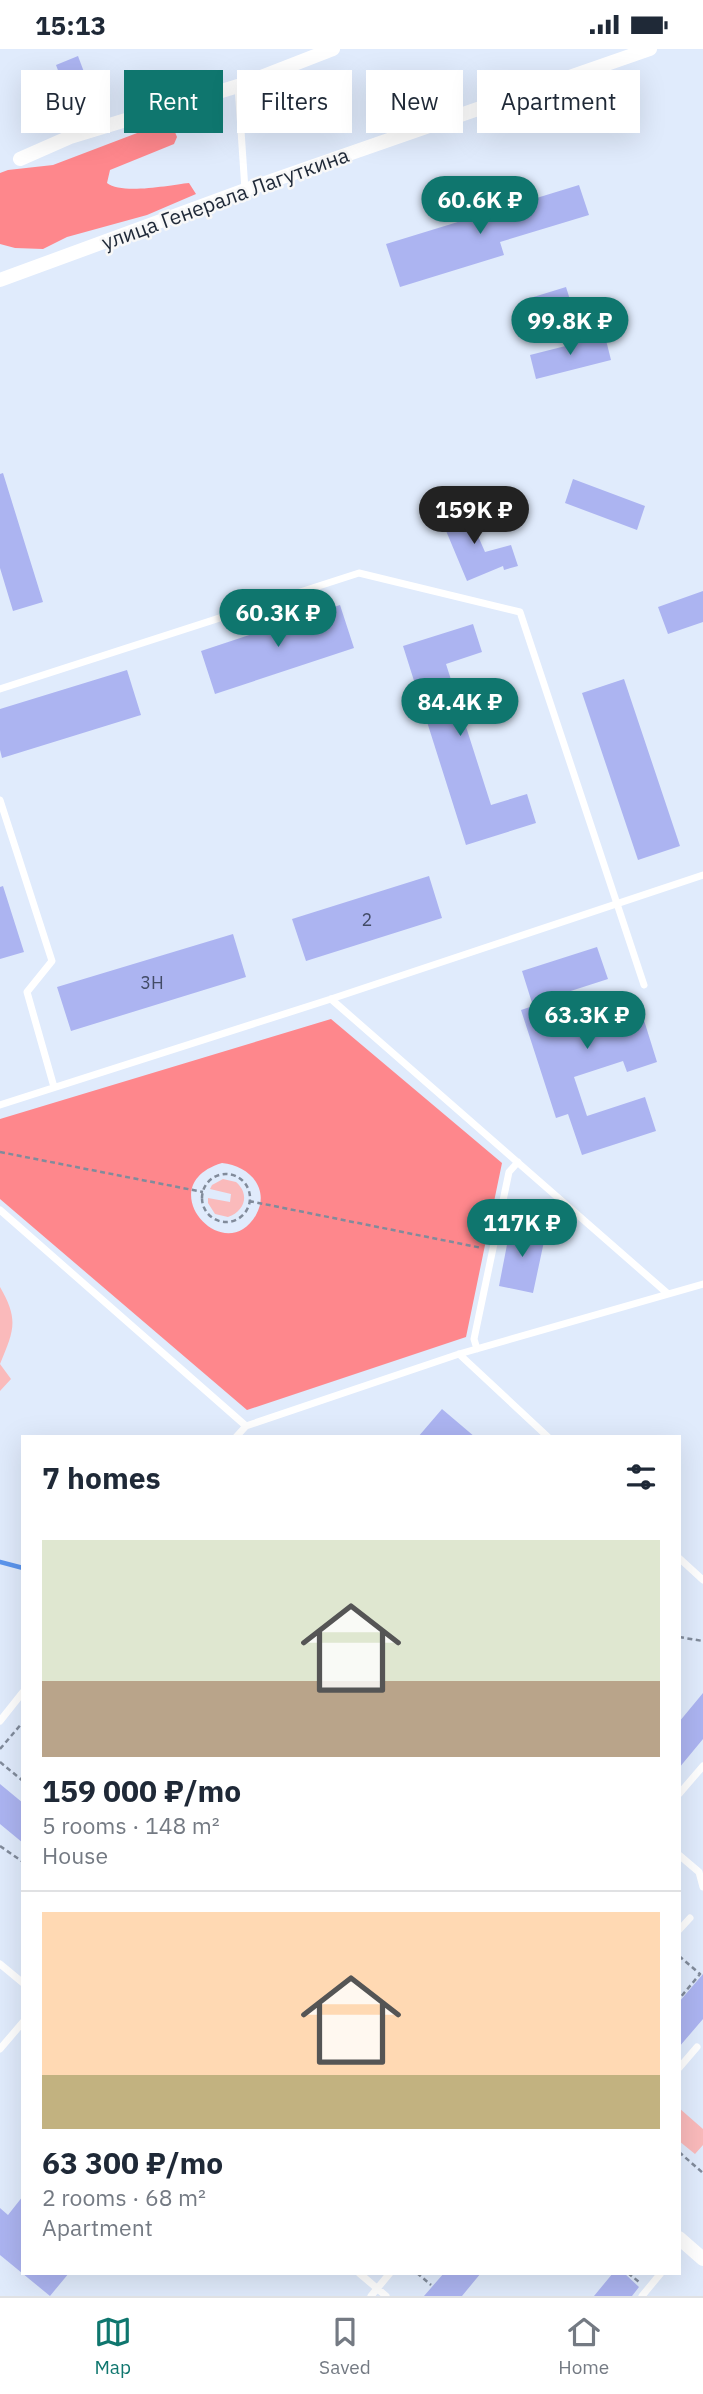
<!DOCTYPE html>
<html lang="en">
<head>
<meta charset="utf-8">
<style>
  body { margin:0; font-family:"IBM Plex Sans",sans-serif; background:#f6f6f7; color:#1f2937; height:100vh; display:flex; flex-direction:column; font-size:26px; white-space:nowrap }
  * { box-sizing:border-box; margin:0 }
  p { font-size:23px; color:#747a83 }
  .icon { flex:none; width:38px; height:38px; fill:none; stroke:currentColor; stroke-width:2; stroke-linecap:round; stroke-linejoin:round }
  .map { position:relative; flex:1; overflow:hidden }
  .sheet { position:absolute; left:21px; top:1386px; width:660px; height:840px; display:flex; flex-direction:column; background:#fff; border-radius:0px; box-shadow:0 7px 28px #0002 }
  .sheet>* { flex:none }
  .banner { position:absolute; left:21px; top:21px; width:662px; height:63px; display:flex; gap:14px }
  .price { position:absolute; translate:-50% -60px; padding:0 16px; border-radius:24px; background:#0f766e; color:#fff; font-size:23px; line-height:46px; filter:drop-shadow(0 2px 4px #0008) }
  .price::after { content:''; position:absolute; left:50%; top:42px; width:21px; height:16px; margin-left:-10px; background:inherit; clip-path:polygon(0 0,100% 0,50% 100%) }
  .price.current { background:#222; color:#fff }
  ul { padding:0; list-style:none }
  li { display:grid; align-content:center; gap:14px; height:371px; padding:0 21px }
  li+li { border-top:2px solid #e0e1e3 }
  li span { display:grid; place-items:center; height:217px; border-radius:0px; color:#555 }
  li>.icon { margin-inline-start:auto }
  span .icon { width:126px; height:126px; fill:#fffc; stroke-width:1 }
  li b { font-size:30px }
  h2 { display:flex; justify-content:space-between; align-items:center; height:84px; padding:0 21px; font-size:30px }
  .tag { padding:0 24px; border-radius:0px; background:#fff; box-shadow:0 7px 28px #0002; font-size:24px; line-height:63px }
  .tag.current { background:#0f766e; color:#fff }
  .status { display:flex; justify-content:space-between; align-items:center; height:49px; padding:0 35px; background:#fff; direction:ltr }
  .status svg { height:19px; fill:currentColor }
  .tab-bar { display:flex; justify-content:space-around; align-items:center; height:98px; border-top:2px solid #e0e1e3; background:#fff; font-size:19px; color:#747a83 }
  .tab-bar a { display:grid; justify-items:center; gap:4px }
  .tab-bar .current { color:#0f766e }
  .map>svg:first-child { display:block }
  .green { fill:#fababb }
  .forest { fill:#fe878c; fill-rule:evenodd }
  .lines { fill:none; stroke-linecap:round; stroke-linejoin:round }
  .stream { stroke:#5b95ed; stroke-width:4.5 }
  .building { fill:#acb4f1 }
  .path { stroke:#818b9b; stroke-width:2.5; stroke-dasharray:5 3.5; stroke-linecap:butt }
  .service { stroke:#fff; stroke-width:7 }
  .minor { stroke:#fff; stroke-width:14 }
  .labels { text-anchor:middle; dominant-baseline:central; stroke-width:5; stroke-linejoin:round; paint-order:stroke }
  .number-label { font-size:18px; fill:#424b66 }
  .street-label { font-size:21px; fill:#1e2837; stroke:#f8f8f8 }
</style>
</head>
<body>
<div class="status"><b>15:13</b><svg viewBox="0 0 49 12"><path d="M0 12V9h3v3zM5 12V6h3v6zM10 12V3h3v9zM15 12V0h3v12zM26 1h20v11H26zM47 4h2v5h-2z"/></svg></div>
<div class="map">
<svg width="703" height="2247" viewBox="0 0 703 2247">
  <rect width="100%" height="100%" fill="#e0ebfc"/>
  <path class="green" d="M 223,1130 L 236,1133 C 250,1145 245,1162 228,1168 L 215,1165 L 208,1154 L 208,1149 L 230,1153 L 231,1145 L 210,1140 L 212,1136 Z
    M 0,1238 C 19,1271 14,1281 0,1315 L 11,1330 L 0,1342 Z
    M 679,2059 L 703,2080 L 703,2096 L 695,2105 L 679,2092 Z"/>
  <path class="forest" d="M 171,80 L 175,83 L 177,88 L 174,95 L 110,121 L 107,134 C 122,146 170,136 189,134 L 196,145 L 147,166 L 67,188 L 43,200 L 15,199 L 0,195 L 0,124 L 8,121 L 53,116 L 145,81 Z
    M 331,970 L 502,1114 L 466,1288 L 247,1361 L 0,1150 L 0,1070 ZM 222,1114 C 248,1116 271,1139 256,1166 C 224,1221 149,1136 222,1114 Z"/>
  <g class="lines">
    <path class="stream" d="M 0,1513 L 23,1519"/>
  </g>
  <path class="building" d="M 78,7 L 84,23 L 62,32 L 56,16 Z
    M 579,136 L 589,166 L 500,193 L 504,206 L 400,238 L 386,195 Z
    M 566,238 L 573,260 L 534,273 L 527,250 Z
    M 605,287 L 611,311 L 536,330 L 530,306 Z
    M 3,424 L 43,553 L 13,562 L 0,519 L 0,425 Z
    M 573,430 L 645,457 L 637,481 L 565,454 Z
    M 464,455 L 485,503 L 511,496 L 518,517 L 504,521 L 503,517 L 467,532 L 439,465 Z
    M 703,542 L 703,573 L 668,585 L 658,558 Z
    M 340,556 L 354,599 L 215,645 L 201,602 Z
    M 473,575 L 482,603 L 446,615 L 491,756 L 527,745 L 536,774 L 466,796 L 403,597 Z
    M 127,621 L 141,666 L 2,709 L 0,701 L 0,660 Z
    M 624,630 L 680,797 L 638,811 L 582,644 Z
    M 429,827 L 442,869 L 306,912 L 292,870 Z
    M 3,837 L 24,903 L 0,910 L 0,838 Z
    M 233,885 L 246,928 L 71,982 L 57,938 Z
    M 597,898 L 608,930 L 549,949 L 561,988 L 611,972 L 608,962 L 638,952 L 657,1013 L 627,1023 L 623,1012 L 574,1028 L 587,1067 L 645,1048 L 656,1082 L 582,1106 L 568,1065 L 556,1069 L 521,961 L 533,957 L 522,922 Z
    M 511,1175 L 546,1183 L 533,1244 L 499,1237 Z
    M 442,1360 L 475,1388 L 418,1388 Z
    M 703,1644 L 703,1690 L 679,1719 L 679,1673 Z
    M 0,1735 L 23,1754 L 23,1794 L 0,1775 Z
    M 703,1925 L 703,1970 L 679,1998 L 679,1953 Z
    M 23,2147 L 23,2224 L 69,2224 L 50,2247 L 0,2206 L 0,2159 L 8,2166 Z
    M 444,2224 L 481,2224 L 462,2247 L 424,2247 Z
    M 613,2224 L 624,2224 L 639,2238 L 632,2247 L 594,2247 Z"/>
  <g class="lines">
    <path class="path" d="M 0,1103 L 203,1143
      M202 1149a24 24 0 1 1 48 0a24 24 0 1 1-48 0Z
      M 249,1152 L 482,1199
      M 679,1588 L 703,1592
      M 0,1700 L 23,1673
      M 0,1713 L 23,1732
      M 0,1797 L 23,1813
      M 679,1907 L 700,1925 L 679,1950
      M 679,2103 L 703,2124
      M 417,2224 L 431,2236
      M 628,2224 L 639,2233"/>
    <path class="service" d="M 238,37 L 245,141
      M 0,640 L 359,524 L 520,563 L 644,936
      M 0,751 L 52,912 L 27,943 L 54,1038
      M 331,950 L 667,1244
      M 0,1056 L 331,950 L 703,826
      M 0,1161 L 246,1377 L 459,1305 L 703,1235
      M 477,1300 L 474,1290 L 509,1123 L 518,1113
      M 459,1305 L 548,1388
      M 236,1388 L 246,1377
      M 679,1509 L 703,1531
      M 0,1672 L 23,1643
      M 679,1745 L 703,1717
      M 679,1806 L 699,1823 L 703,1838
      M 679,1881 L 690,1869
      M 0,1915 L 23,1934
      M 0,2000 L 23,1973
      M 679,2019 L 697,1998
      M 359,2224 L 386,2247
      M 371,2247 L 390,2224
      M 642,2247 L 661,2224"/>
    <path class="minor" d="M 20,110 L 70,88 L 238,37 L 333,0
      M 0,231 L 245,141 L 650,0
      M 679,2189 L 703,2210"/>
  </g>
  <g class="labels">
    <g class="number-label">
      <text x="367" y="870">2</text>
      <text x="152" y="933">3Н</text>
    </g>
    <g class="street-label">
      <text transform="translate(225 149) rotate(-20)">улица Генерала Лагуткина</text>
    </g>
  </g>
</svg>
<b class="price" style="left:480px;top:187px">60.6K ₽</b>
<b class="price" style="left:570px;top:308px">99.8K ₽</b>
<b class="price current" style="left:474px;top:497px">159K ₽</b>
<b class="price" style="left:278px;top:600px">60.3K ₽</b>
<b class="price" style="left:460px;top:689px">84.4K ₽</b>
<b class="price" style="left:587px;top:1002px">63.3K ₽</b>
<b class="price" style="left:522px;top:1210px">117K ₽</b>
<div class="banner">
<a class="tag">Buy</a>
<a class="tag current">Rent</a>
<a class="tag">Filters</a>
<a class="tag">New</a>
<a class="tag">Apartment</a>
</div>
<section class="sheet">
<h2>7 homes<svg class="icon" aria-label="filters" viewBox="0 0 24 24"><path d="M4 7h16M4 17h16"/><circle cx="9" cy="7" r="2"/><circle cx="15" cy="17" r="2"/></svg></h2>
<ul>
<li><span style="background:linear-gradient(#dfe7d0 65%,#b9a48a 0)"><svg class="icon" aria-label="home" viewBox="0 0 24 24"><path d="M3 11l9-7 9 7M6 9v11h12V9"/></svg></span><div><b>159 000 ₽/mo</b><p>5 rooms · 148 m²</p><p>House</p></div></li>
<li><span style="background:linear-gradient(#ffd9b3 75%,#c2b280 0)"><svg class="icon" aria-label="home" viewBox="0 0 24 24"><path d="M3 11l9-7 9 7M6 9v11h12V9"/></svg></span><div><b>63 300 ₽/mo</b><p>2 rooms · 68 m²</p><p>Apartment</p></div></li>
</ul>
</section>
</div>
<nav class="tab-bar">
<a class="current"><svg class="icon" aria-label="map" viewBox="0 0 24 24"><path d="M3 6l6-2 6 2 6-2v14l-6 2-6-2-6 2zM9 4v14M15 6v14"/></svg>Map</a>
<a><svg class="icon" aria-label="saved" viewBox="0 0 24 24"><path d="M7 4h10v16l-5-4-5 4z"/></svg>Saved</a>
<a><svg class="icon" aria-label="home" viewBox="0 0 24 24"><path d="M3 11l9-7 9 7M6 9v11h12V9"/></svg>Home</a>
</nav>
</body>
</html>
